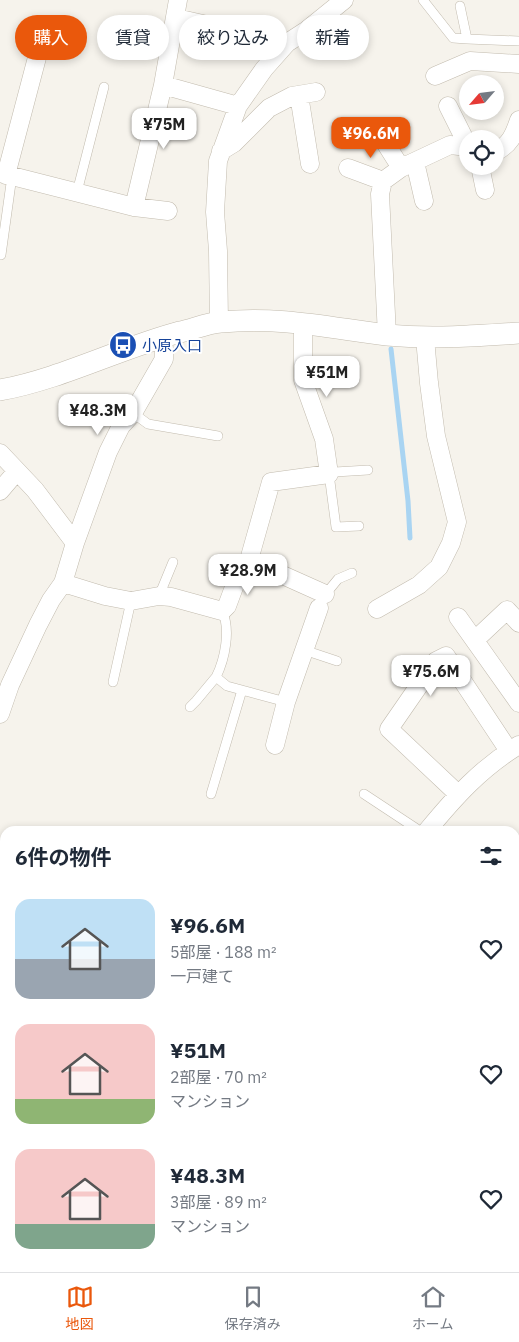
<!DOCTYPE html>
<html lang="ja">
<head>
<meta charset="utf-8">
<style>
  body { margin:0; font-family:"IBM Plex Sans","Noto Sans JP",sans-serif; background:#f6f6f7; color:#1f2937; height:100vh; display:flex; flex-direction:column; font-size:19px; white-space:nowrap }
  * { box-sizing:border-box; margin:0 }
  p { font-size:16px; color:#747a83 }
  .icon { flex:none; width:28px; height:28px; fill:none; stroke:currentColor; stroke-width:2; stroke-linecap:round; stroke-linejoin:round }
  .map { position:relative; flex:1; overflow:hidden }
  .side { position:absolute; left:0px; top:826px; width:520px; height:446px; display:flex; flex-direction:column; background:#fff; border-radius:15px 15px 0 0; box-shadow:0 2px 8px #0003 }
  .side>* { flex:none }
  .top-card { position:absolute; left:15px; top:15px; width:490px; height:45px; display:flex; gap:10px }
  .needle { width:32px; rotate:242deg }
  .controls { position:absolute; left:459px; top:75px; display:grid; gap:10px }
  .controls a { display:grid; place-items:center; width:45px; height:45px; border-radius:50%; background:#fff; box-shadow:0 2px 8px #0003; font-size:25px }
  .price { position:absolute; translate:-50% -42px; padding:0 11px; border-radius:10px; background:#fff; color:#222; font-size:16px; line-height:32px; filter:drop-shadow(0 1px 2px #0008) }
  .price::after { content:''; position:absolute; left:50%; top:30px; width:15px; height:11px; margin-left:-8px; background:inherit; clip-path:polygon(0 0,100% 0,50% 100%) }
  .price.active { background:#ea580c; color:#fff }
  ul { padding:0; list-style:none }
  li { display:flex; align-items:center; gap:15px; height:125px; padding:0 15px }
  li span { display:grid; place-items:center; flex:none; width:140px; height:100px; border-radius:15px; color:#555 }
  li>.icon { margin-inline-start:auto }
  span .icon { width:60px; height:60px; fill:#fffc; stroke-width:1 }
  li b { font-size:21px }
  h2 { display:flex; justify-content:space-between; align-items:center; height:60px; padding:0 15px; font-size:21px }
  .pill { padding:0 18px; border-radius:22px; background:#fff; box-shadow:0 2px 8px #0003; font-size:18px; line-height:45px }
  .pill.active { background:#ea580c; color:#fff }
  .dock { display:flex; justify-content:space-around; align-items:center; height:70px; border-top:1px solid #e0e1e3; background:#fff; font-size:14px; color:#747a83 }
  .dock a { display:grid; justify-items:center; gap:2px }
  .dock .active { color:#ea580c }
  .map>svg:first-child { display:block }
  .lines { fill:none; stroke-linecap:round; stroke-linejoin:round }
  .stream { stroke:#a9d4f2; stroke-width:5 }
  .service-casing { stroke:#c2bbae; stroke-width:10 }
  .minor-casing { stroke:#c2bbae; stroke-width:19 }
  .tertiary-casing { stroke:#c2bbae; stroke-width:22 }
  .service { stroke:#fff; stroke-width:9 }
  .minor { stroke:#fff; stroke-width:18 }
  .tertiary { stroke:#fff; stroke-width:21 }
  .labels { text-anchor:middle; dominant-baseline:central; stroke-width:4; stroke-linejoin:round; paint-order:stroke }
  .transit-label { font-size:15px; fill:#164399; stroke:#fff; text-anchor:start }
</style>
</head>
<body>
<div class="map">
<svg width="519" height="1272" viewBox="0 0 519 1272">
  <rect width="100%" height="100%" fill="#f6f3ec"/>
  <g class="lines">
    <path class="stream" d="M 391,349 L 408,501 L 410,538"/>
    <g class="service-casing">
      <path id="service" d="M 423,0 L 453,38 L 467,39
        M 460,6 L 467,39 L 519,41
        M 77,192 L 104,87
        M 1,255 L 12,176
        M 133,413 L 148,424 L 218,436
        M 359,526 L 336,527 L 329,474 L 335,472 L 368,470
        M 159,596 L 173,562
        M 324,596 L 338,579 L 352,573
        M 222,611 C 231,629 225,659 216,677 L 227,686 L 286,702
        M 304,650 L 337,661
        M 113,682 L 131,601
        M 190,707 L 196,701 L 216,677
        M 211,794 L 242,690
        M 364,794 L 420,831
        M 515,930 L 519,928
        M 515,952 L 519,954
        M 204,1272 L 205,1268"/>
    </g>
    <g class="minor-casing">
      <path id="minor" d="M 176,18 L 287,43
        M 435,76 L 470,61 L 519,64
        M 163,85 L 238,106
        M 299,95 L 310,164
        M 448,106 L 468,146
        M 379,133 L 401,168
        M 221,151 L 234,143 L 269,108 L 292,96 L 316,92
        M 495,152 C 510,145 514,135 519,120
        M 415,162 L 424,201
        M 480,166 L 485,190
        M 348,168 L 383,181
        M 0,173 L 134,207 L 168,211
        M 6,175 L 39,50
        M 134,207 L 163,85 L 178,0
        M 219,322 L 218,251 L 215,212 L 218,161 L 238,106 L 264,69 L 287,43 L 307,30 L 344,0
        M 387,335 L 380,194 L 383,181 L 401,168 L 450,145 L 468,147
        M 0,453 L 35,490 L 75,543
        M 0,491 L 17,471
        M 249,560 L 325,594
        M 63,583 L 105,596 L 131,601 L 159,596 L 171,597 L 222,611 L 227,606 L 240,571 L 249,560 L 271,482 L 329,474 L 324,439 L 303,380 L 303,323
        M 377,609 L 419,585 L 439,567 L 451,543 L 457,522 L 436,436 L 429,383 L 425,338
        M 458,617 L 519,703
        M 475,640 L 507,610 L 519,623
        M 0,714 L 10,685 L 38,625 L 51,600 L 63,583 L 75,543 L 108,452 L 121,426 L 133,413 L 164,359 L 164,348 L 160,338
        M 275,745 L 286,702 L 319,608
        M 458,794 L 389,729 L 436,661 L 446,656 L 509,751
        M 427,831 C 455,797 481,768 519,745
        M 515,860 L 519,857
        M 515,1212 L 519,1209
        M 0,1260 L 5,1260
        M 515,1262 L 519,1264
        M 62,1268 L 79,1270 L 80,1268
        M 343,1272 L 344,1268
        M 491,1272 L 493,1268"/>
    </g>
    <g class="tertiary-casing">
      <path id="tertiary" d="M 0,390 C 61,379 120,348 180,332 C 194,329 207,323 221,322 C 279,316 330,328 387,335 C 431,339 475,336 519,333
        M 0,907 L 5,909
        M 515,1082 L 519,1082"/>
    </g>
    <use href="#service" class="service"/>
    <use href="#minor" class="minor"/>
    <use href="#tertiary" class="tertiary"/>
  </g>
  <defs>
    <g id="bus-disc" transform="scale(1.4375)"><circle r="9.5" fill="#1a4fb4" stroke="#fff"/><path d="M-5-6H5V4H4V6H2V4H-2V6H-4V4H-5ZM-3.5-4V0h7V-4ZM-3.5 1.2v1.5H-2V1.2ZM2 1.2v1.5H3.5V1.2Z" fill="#fff"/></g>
  </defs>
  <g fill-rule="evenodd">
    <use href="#bus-disc" x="123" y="345"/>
  </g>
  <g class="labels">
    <g class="transit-label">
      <text x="142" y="345">小原入口</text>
    </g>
  </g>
</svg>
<div class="controls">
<a><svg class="needle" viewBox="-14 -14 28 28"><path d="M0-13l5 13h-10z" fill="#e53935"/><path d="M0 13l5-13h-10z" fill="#747a83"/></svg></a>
<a><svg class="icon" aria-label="locate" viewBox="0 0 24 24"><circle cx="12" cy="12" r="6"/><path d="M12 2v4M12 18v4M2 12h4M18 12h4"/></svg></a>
</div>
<b class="price" style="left:164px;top:150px">¥75M</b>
<b class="price active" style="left:371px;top:159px">¥96.6M</b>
<b class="price" style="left:327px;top:398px">¥51M</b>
<b class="price" style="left:98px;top:436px">¥48.3M</b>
<b class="price" style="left:248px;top:596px">¥28.9M</b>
<b class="price" style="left:431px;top:697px">¥75.6M</b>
<div class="top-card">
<a class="pill active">購入</a>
<a class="pill">賃貸</a>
<a class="pill">絞り込み</a>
<a class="pill">新着</a>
</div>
<section class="side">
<h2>6件の物件<svg class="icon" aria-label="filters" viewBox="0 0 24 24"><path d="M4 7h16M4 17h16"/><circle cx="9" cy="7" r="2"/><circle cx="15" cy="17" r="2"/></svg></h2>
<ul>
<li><span style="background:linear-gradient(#bfe0f5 60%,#9aa5b1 0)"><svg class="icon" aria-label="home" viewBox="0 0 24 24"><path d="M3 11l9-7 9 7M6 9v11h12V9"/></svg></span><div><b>¥96.6M</b><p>5部屋 · 188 m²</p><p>一戸建て</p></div><svg class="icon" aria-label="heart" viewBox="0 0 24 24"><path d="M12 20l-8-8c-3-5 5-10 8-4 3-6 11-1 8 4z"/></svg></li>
<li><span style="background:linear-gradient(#f6c9c9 75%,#8fb573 0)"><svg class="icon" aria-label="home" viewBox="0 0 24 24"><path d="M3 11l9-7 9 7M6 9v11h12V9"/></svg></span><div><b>¥51M</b><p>2部屋 · 70 m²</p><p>マンション</p></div><svg class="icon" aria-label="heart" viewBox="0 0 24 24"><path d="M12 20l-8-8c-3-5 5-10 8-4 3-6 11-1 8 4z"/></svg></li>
<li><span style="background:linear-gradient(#f6c9c9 75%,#7fa58c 0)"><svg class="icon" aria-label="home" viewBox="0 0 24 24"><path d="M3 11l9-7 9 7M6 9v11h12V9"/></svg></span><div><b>¥48.3M</b><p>3部屋 · 89 m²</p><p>マンション</p></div><svg class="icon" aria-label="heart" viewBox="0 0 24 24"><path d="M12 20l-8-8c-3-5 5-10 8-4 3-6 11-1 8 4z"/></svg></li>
</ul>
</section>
</div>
<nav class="dock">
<a class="active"><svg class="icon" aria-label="map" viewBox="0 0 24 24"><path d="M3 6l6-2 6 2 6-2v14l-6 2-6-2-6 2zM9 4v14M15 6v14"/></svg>地図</a>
<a><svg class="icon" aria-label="saved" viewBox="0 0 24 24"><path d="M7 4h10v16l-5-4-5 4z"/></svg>保存済み</a>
<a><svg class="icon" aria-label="home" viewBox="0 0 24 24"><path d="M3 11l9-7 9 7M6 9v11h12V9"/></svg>ホーム</a>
</nav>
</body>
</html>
